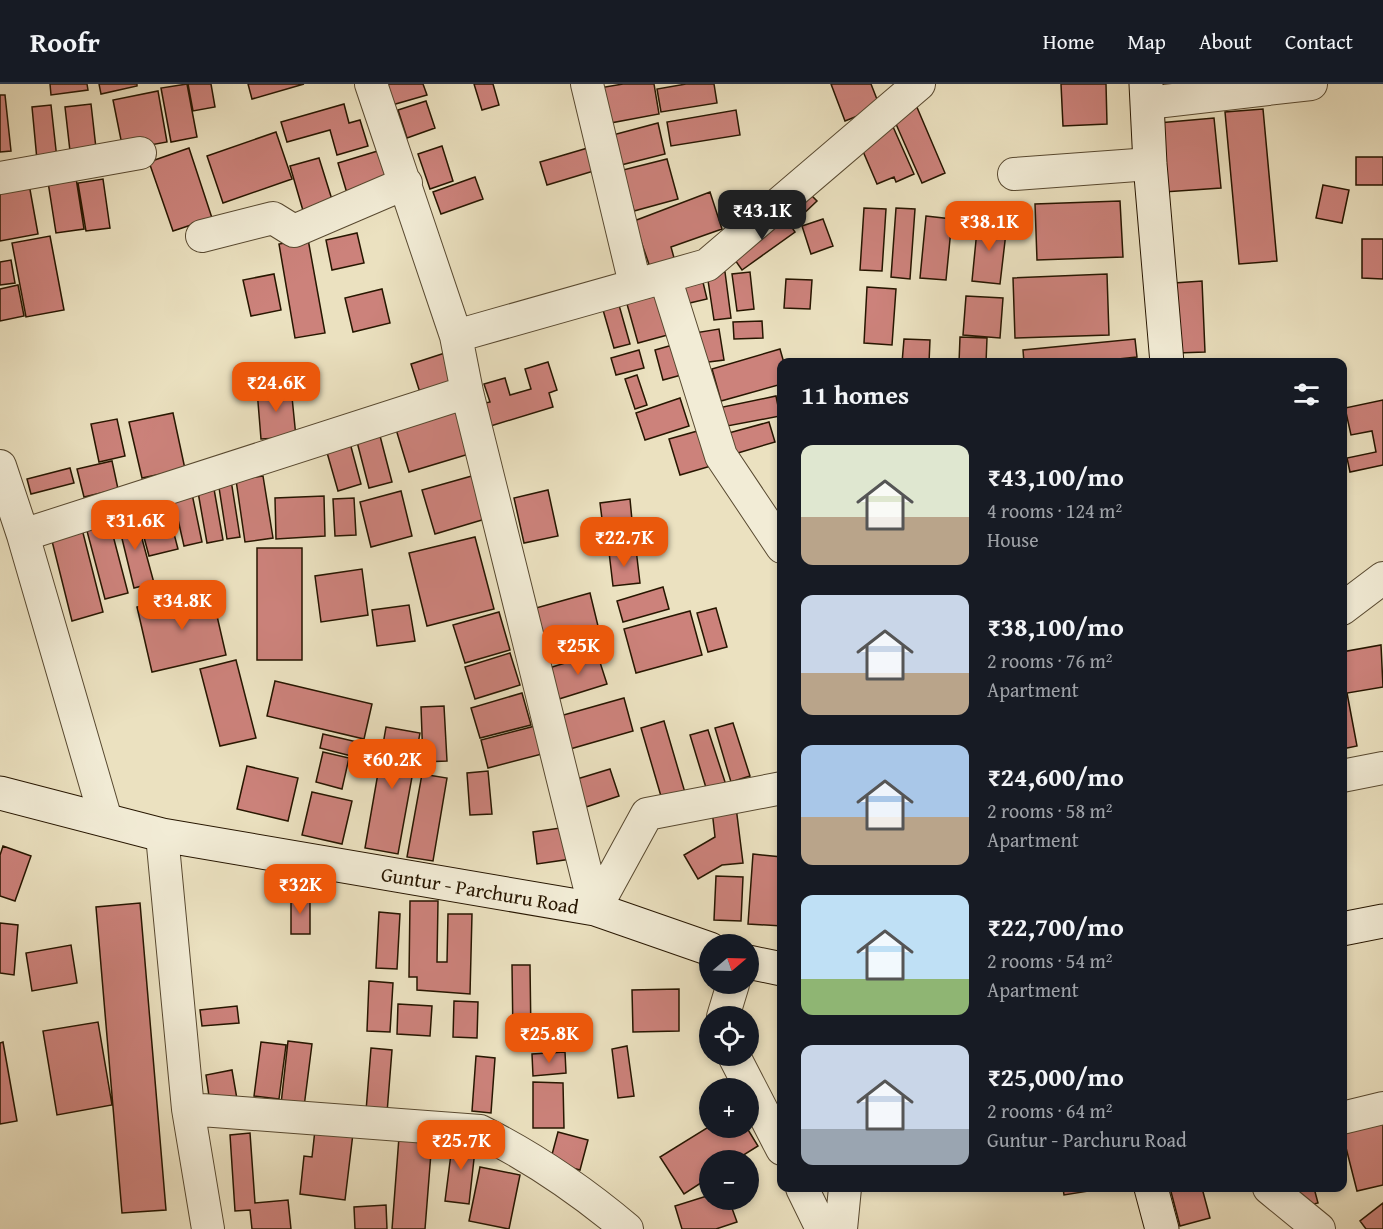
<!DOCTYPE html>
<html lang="en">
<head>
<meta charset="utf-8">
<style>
  body { margin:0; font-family:"Gentium Book Plus",serif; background:#242831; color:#f1f3f6; height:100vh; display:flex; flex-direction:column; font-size:22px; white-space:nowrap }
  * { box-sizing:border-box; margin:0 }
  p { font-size:20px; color:#9ea1a6 }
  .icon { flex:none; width:33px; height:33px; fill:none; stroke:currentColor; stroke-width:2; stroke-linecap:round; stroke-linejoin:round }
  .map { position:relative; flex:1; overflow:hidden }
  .sheet { position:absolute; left:777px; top:274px; width:570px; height:834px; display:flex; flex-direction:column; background:#171b24; border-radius:12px; box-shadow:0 3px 9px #0003 }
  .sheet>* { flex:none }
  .needle { width:39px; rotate:71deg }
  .fabs { position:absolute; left:699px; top:850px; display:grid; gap:12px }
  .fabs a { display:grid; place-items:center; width:60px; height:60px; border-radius:50%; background:#171b24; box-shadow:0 3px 9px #0003; font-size:30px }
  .price { position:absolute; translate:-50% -51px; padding:0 14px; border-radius:12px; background:#ea580c; color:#fff; font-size:20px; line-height:39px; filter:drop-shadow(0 2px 3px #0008) }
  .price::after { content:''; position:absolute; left:50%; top:36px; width:18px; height:14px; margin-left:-9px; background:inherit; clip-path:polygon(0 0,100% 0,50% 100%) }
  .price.current { background:#222; color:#fff }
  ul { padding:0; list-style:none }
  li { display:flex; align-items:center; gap:18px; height:150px; padding:0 24px }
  li span { display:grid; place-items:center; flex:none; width:168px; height:120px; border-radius:12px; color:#555 }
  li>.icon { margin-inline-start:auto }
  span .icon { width:72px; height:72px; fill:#fffc; stroke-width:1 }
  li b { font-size:26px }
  h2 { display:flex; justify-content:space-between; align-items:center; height:72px; padding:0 24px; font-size:26px }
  header { display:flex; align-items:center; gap:36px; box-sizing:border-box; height:84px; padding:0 30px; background:#171b24; border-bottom:2px solid #363941 }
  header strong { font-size:28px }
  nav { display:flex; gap:33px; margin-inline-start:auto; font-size:21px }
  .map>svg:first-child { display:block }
  .building { fill:#cc827b; stroke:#271600; stroke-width:1.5 }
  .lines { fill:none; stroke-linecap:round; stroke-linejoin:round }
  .street-casing { stroke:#584930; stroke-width:34 }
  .secondary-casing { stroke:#271600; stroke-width:35 }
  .street { stroke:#f2ecd6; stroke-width:32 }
  .secondary { stroke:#f2ecd6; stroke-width:33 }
  .labels { text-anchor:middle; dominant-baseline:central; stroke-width:4.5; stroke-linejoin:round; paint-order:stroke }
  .street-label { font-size:20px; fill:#271600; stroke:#f2ecd6 }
</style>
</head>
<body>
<header>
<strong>Roofr</strong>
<nav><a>Home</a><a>Map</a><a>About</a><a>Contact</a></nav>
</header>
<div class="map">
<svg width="1383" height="1145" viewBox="0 0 1383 1145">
  <rect width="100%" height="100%" fill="#ebe1c0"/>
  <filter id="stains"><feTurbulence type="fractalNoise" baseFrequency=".00333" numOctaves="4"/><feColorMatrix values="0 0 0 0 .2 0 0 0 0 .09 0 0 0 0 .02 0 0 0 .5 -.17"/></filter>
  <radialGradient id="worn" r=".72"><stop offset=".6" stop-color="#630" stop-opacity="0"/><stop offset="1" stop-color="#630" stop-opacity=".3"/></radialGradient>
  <path class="building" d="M 50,0 L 87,0 L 88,6 L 51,11 Z
    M 99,0 L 137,0 L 137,2 L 101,10 Z
    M 187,0 L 197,53 L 171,58 L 161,4 Z
    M 188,0 L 211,0 L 215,23 L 193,27 Z
    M 248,0 L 304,0 L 252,15 Z
    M 386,0 L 423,0 L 427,11 L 392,21 Z
    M 474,0 L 493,0 L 499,21 L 482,26 Z
    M 623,0 L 654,0 L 659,30 L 605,40 L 599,4 Z
    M 686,0 L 714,0 L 717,19 L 661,28 L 657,5 Z
    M 831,0 L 871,0 L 880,23 L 845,37 Z
    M 1061,0 L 1106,0 L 1107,40 L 1063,42 Z
    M 158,7 L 167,58 L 123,66 L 113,16 Z
    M 0,11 L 5,11 L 11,67 L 0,68 Z
    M 426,17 L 435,44 L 407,54 L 398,26 Z
    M 91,20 L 97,73 L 71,76 L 65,23 Z
    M 344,20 L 349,39 L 360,36 L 368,62 L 337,71 L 330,46 L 287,58 L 281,38 Z
    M 51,21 L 57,75 L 37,76 L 32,23 Z
    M 916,21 L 945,89 L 922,99 L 892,31 Z
    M 1263,25 L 1277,177 L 1239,180 L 1225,28 Z
    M 736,26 L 740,51 L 671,62 L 667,38 Z
    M 1214,34 L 1221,104 L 1164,108 L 1158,39 Z
    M 890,36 L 914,90 L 896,98 L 894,93 L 877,100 L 859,58 Z
    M 658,39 L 665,70 L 617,82 L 609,52 Z
    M 276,48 L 292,95 L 223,119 L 207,72 Z
    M 442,62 L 453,97 L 430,105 L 418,70 Z
    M 591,63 L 597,86 L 547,101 L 540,78 Z
    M 189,64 L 212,134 L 173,147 L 149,78 Z
    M 381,66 L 392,103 L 349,116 L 338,79 Z
    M 1356,73 L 1383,73 L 1383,101 L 1356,101 Z
    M 319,74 L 334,122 L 304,130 L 290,82 Z
    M 667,75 L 678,115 L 634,127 L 623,86 Z
    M 475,93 L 483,115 L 441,130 L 433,108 Z
    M 76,94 L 84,145 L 56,149 L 48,98 Z
    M 103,95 L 110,144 L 86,147 L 78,99 Z
    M 29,100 L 38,150 L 0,157 L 0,105 Z
    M 801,101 L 817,117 L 798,135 L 782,120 Z
    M 1323,101 L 1349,106 L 1342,139 L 1316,134 Z
    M 710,108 L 722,145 L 671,163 L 676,181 L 652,189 L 634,137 Z
    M 1120,117 L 1123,173 L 1037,176 L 1035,120 Z
    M 864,124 L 886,125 L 882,187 L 860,186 Z
    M 896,124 L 915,125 L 910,195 L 891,193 Z
    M 781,127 L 795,148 L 742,186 L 728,166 Z
    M 926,132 L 952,135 L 946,196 L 920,194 Z
    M 823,135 L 833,162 L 811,170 L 802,142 Z
    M 978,136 L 1007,140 L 1000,200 L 972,197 Z
    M 357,149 L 364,179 L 332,186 L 326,156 Z
    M 50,152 L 64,226 L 26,233 L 12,159 Z
    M 308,155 L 325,249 L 295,254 L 279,160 Z
    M 1362,155 L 1383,155 L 1383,195 L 1362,194 Z
    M 11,176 L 15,199 L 0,201 L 0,178 Z
    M 725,188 L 731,234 L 714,236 L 707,190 Z
    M 750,188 L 754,225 L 737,227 L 732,190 Z
    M 274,190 L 281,226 L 251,232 L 243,196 Z
    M 701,190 L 707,215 L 681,221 L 675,196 Z
    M 1107,190 L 1109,251 L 1015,254 L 1013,194 Z
    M 786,195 L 812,196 L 810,225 L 784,224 Z
    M 1202,197 L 1205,268 L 1177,269 L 1174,199 Z
    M 18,201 L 24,232 L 0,237 L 0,205 Z
    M 662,203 L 675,249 L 638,259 L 625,213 Z
    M 867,203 L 896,205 L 892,261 L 864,259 Z
    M 382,205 L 390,239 L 353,248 L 345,214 Z
    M 966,212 L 1003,214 L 1000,254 L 963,251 Z
    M 617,214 L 630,260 L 614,264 L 601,219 Z
    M 762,237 L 763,254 L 734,255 L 733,238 Z
    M 719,245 L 724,276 L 693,280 L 688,250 Z
    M 960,253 L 987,254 L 986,279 L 959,279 Z
    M 904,255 L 930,256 L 929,279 L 902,279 Z
    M 1135,255 L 1137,273 L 1080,279 L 1024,279 L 1023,266 Z
    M 676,260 L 685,290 L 663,296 L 655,266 Z
    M 780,265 L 784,279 L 782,279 L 782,300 L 721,317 L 712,285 Z
    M 639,266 L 644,284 L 616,291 L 611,274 Z
    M 451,267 L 461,303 L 422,315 L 411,280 Z
    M 548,278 L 557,306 L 549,309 L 553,323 L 484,344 L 477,321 L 490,318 L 484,300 L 505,294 L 510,311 L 531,305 L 525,285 Z
    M 637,291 L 647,321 L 635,325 L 625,295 Z
    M 291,303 L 296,353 L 261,355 L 257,306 Z
    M 776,312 L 780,332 L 722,343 L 718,324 Z
    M 680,314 L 689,342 L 645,356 L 636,329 Z
    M 1383,316 L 1383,381 L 1350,388 L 1347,374 L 1376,368 L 1372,347 L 1351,351 L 1345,324 Z
    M 455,324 L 469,370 L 409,388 L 395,342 Z
    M 173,329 L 185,385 L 142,394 L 129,338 Z
    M 117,335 L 125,372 L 99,378 L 91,340 Z
    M 769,338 L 775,358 L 731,371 L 725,350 Z
    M 701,346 L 711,382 L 680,391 L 669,355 Z
    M 379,348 L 392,398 L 369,404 L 356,354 Z
    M 350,359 L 361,400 L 338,407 L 326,365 Z
    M 112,377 L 118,405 L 84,413 L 77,385 Z
    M 70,384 L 74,399 L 31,410 L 27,395 Z
    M 479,390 L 492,433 L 435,450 L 422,406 Z
    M 263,392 L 273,454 L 245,458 L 236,396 Z
    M 231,396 L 240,453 L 227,455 L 218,397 Z
    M 191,405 L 202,458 L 184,462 L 172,409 Z
    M 214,405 L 223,456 L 207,459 L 198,408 Z
    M 548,406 L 558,452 L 524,459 L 514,414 Z
    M 401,407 L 412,452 L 371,463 L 360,418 Z
    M 324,412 L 325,452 L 276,455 L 275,414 Z
    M 354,414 L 356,451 L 335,452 L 333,415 Z
    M 630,415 L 633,447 L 604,451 L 600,419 Z
    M 166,419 L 178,465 L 149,472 L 137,427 Z
    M 135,429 L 154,499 L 134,504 L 117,434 Z
    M 110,440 L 128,509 L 105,515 L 87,447 Z
    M 82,445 L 103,528 L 72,537 L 51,453 Z
    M 475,453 L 494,525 L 427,542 L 409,469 Z
    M 257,464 L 302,464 L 302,576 L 257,576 Z
    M 636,465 L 640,499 L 613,502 L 609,468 Z
    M 362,485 L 368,531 L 321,538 L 315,492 Z
    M 663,503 L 669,525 L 623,538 L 617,517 Z
    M 211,506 L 226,571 L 152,588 L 137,523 Z
    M 590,509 L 598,542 L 545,556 L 536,524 Z
    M 409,521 L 415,557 L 377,562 L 372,526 Z
    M 716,524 L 727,563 L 708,568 L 697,529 Z
    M 690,527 L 702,571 L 636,589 L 624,545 Z
    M 499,528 L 510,566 L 465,579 L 453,541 Z
    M 1381,561 L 1383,603 L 1347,609 L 1357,662 L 1342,665 L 1342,568 Z
    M 510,569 L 520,601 L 475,615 L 465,583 Z
    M 597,569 L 607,600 L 559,615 L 549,584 Z
    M 236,576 L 256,654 L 220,662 L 200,585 Z
    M 275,597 L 372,620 L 364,655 L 267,632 Z
    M 522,609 L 531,641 L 480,654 L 471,624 Z
    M 624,614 L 633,647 L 570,665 L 560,632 Z
    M 444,622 L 447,677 L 423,678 L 421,623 Z
    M 664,637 L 686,712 L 663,719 L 641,644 Z
    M 733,639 L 750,692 L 731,698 L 715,644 Z
    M 535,642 L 542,670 L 488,684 L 481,656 Z
    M 386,643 L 420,649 L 398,770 L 365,764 Z
    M 708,646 L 726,701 L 707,707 L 690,651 Z
    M 323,650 L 370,661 L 367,676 L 320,664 Z
    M 323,668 L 349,674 L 342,705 L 316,698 Z
    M 247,682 L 298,694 L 288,737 L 237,725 Z
    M 610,685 L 619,712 L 586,723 L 577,695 Z
    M 488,687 L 492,730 L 470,731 L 467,689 Z
    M 422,690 L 447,694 L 433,777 L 407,773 Z
    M 312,708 L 352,717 L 342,760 L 302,751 Z
    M 736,723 L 743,779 L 722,781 L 698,795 L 684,771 L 715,753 L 712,726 Z
    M 567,743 L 571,775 L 537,780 L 533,748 Z
    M 3,762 L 31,772 L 15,817 L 0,812 L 0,771 Z
    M 753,770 L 782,773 L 782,842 L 748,840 Z
    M 716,792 L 743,793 L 741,837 L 714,836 Z
    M 291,813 L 310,813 L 310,850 L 291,850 Z
    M 410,817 L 438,817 L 437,878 L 447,878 L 448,830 L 472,830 L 470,910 L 417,906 L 417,893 L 409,893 Z
    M 140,819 L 166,1126 L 122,1129 L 96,823 Z
    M 379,828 L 400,830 L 397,885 L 376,884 Z
    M 0,839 L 18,841 L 14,891 L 0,889 Z
    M 71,861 L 77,899 L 32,907 L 26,869 Z
    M 512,881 L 530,881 L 531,954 L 513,954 Z
    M 369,897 L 393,899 L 390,948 L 367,947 Z
    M 679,905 L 679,947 L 633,948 L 632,906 Z
    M 454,917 L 478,918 L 477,954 L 453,953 Z
    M 398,920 L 432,922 L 430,952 L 397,950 Z
    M 237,922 L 239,939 L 202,942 L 200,926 Z
    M 98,938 L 112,1021 L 57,1031 L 43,947 Z
    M 288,957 L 312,960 L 304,1023 L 281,1020 Z
    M 3,958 L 17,1037 L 0,1040 L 0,959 Z
    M 261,958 L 286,961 L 279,1015 L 254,1012 Z
    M 627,962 L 634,1012 L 618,1014 L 612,965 Z
    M 371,964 L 392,966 L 387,1029 L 366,1027 Z
    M 565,968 L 566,989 L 533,992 L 532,970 Z
    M 476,972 L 495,974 L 491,1029 L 472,1027 Z
    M 232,986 L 237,1015 L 210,1019 L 206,991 Z
    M 533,998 L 563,999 L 564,1044 L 533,1044 Z
    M 316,1037 L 354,1041 L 345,1116 L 300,1110 L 304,1072 L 312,1073 Z
    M 1383,1038 L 1383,1101 L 1357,1107 L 1342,1048 Z
    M 710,1042 L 710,1044 L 747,1044 L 758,1062 L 734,1077 L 710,1077 L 710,1093 L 684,1110 L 660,1073 Z
    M 558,1048 L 588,1056 L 580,1086 L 550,1078 Z
    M 250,1049 L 255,1119 L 288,1116 L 291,1145 L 252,1145 L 250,1126 L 235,1127 L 230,1051 Z
    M 399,1053 L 432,1056 L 425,1145 L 392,1145 Z
    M 453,1054 L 476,1057 L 469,1120 L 445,1117 Z
    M 480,1083 L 520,1091 L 509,1145 L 469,1137 Z
    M 1063,1104 L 1088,1104 L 1089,1107 L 1064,1111 Z
    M 1170,1104 L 1202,1104 L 1210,1134 L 1180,1142 Z
    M 1296,1104 L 1314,1104 L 1318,1119 L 1301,1123 Z
    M 710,1111 L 710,1116 L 729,1116 L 737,1138 L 716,1145 L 682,1145 L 675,1122 Z
    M 1383,1119 L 1383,1145 L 1366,1145 L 1360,1137 Z
    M 386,1121 L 387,1145 L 355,1145 L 354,1123 Z"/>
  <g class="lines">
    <g class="street-casing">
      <path id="street" d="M 371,0 L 456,252 L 467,308 L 595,825
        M 587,0 L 635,200
        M 1147,19 L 1311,0
        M 1014,90 L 1150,80
        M 0,94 L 140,69
        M 202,152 L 273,134 L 294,147 L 406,99
        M 665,193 L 721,372 L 782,463
        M 456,252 L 707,181 L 919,0
        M 0,382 L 23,451 L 106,736
        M 23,451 L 467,308
        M 1342,525 L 1383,494
        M 1342,692 L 1383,684
        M 162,751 L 188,1025 L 208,1145
        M 595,825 L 647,730 L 782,704
        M 723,933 L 733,900
        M 734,972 L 782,1065
        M 188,1025 L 480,1047 C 532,1073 582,1107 627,1145
        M 1342,1034 L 1383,1024
        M 802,1104 L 822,1145
        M 1269,1104 L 1319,1145
        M 841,1145 L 845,1104"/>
    </g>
    <g class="secondary-casing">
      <g id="secondary">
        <path d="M 1146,0 L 1150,80 L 1167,279"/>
        <path id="s1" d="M 0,709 L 162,751 L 595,825 L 710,865"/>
        <path d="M 1342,845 L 1383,837"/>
        <path d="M 748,878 L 782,885"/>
        <path d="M 1151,1104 L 1162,1145"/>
      </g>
    </g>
    <use href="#street" class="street"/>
    <use href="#secondary" class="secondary"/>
  </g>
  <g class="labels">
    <g class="street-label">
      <text stroke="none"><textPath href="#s1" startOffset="490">Guntur - Parchuru Road</textPath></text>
    </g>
  </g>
  <rect width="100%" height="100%" filter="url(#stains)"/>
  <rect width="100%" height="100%" fill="url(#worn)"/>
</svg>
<div class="fabs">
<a><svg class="needle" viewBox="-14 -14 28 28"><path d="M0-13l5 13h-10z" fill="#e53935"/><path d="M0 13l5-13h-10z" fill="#9ea1a6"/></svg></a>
<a><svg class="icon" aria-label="locate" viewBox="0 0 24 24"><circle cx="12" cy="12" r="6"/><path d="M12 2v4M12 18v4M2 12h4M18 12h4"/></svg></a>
<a>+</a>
<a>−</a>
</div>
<b class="price current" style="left:762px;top:157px">₹43.1K</b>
<b class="price" style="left:989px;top:168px">₹38.1K</b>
<b class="price" style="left:276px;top:329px">₹24.6K</b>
<b class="price" style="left:135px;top:467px">₹31.6K</b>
<b class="price" style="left:624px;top:484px">₹22.7K</b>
<b class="price" style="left:182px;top:547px">₹34.8K</b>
<b class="price" style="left:578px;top:592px">₹25K</b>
<b class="price" style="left:392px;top:706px">₹60.2K</b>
<b class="price" style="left:300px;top:831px">₹32K</b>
<b class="price" style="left:549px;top:980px">₹25.8K</b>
<b class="price" style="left:461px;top:1087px">₹25.7K</b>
<section class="sheet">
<h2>11 homes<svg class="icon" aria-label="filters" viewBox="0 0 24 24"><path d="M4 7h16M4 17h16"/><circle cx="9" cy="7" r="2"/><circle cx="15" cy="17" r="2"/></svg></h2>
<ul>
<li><span style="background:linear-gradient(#dfe7d0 60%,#b9a48a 0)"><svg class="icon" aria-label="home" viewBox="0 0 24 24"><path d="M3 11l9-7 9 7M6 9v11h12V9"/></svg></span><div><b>₹43,100/mo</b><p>4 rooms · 124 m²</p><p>House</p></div></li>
<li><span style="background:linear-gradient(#c9d6e8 65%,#b9a48a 0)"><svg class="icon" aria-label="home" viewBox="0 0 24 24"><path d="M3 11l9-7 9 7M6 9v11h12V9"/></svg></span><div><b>₹38,100/mo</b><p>2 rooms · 76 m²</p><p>Apartment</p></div></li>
<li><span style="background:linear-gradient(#a9c7e8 60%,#b9a48a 0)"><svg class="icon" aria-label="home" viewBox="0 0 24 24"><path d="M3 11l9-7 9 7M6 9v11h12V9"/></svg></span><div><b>₹24,600/mo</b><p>2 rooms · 58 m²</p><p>Apartment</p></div></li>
<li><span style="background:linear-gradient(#bfe0f5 70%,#8fb573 0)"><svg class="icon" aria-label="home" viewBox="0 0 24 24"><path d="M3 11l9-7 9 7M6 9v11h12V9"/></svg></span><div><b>₹22,700/mo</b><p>2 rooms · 54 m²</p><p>Apartment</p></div></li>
<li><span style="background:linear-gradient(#c9d6e8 70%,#9aa5b1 0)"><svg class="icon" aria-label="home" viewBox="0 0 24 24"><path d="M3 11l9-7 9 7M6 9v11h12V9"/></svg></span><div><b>₹25,000/mo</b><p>2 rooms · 64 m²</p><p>Guntur - Parchuru Road</p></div></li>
</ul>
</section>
</div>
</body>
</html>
